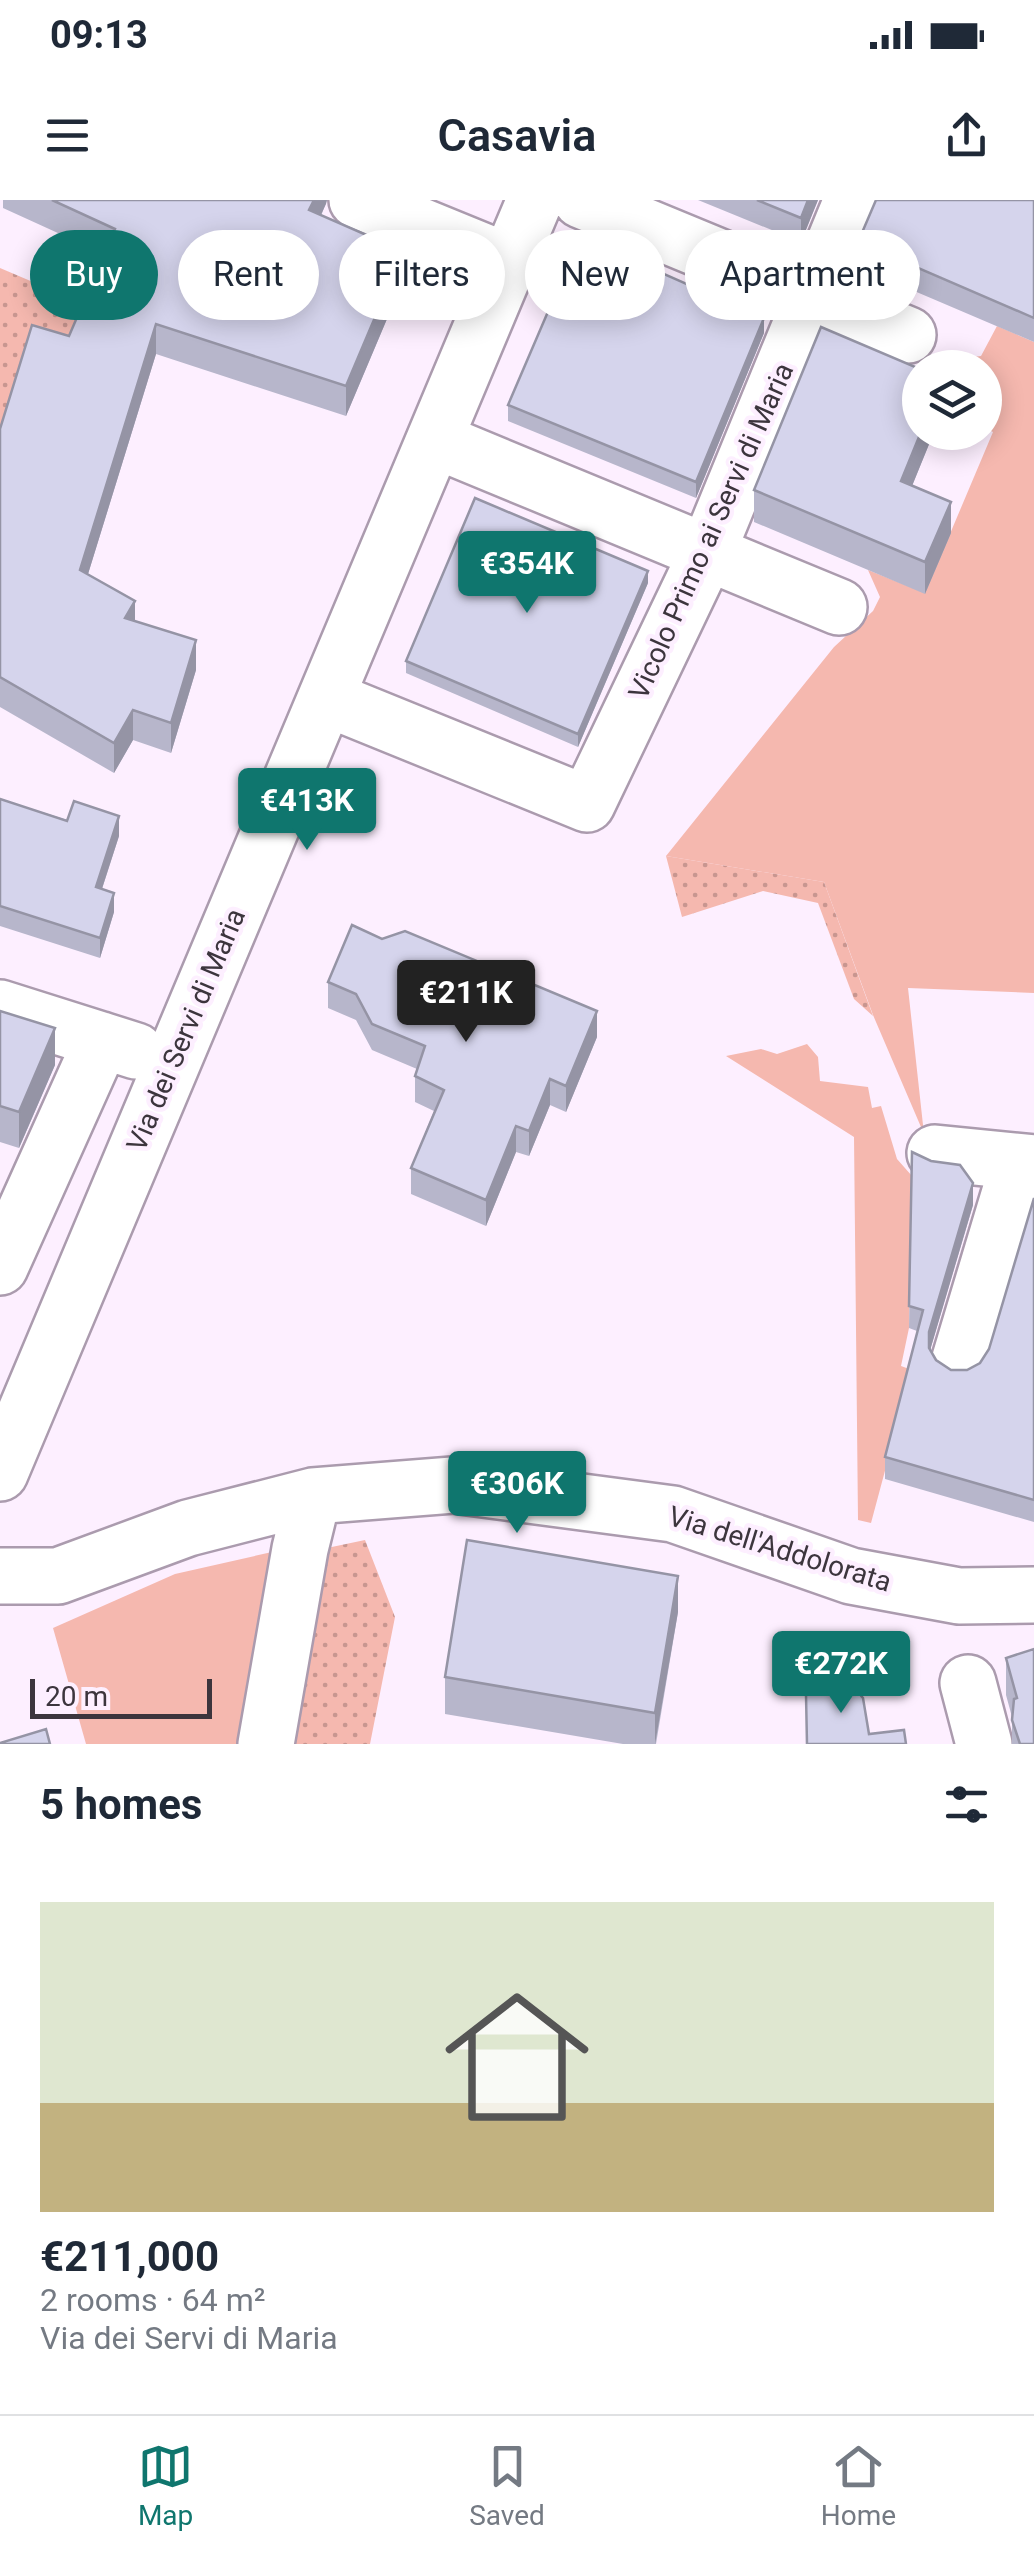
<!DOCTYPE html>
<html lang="en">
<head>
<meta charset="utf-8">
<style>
  body { margin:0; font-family:Roboto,sans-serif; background:#f2f2f3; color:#1f2937; height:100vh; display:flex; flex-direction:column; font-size:38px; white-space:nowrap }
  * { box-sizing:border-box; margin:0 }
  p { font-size:32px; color:#747a83 }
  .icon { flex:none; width:55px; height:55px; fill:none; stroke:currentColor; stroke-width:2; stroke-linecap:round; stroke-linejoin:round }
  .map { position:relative; height:1544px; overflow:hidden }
  .side { display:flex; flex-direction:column; background:#fff; flex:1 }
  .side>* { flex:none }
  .guide { position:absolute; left:30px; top:30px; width:975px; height:90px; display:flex; gap:20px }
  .controls { position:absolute; left:902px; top:150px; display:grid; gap:20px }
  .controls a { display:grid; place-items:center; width:100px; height:100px; border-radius:50%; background:#fff; box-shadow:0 5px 25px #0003; font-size:50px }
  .scale { position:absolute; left:30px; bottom:25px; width:182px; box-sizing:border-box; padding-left:10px; border:5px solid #3c353d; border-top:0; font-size:28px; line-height:35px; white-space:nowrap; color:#3c353d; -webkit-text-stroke:8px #fdefff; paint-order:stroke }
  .price { position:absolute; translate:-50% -85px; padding:0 22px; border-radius:10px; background:#0f766e; color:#fff; font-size:32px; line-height:65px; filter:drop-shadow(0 2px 5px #0008) }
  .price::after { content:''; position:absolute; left:50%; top:60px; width:30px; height:22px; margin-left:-15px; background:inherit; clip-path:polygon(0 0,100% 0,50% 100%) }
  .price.on { background:#222; color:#fff }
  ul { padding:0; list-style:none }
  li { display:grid; align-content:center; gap:20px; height:530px; padding:0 40px }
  li span { display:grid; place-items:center; height:310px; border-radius:0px; color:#555 }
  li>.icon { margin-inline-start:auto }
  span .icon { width:180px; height:180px; fill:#fffc; stroke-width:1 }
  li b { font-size:42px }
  h2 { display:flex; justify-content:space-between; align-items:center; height:120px; padding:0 40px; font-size:42px }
  .pill { padding:0 35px; border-radius:45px; background:#fff; box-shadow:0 5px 25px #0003; font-size:35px; line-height:90px }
  .pill.on { background:#0f766e; color:#fff }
  .status { display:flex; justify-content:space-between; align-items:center; height:70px; padding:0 50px; background:#fff; direction:ltr }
  .status svg { height:28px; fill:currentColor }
  header { display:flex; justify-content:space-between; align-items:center; height:130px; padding:0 40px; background:#fff; font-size:45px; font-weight:600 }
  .tabs { display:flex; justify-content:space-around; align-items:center; height:140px; border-top:2px solid #e0e1e3; background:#fff; font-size:28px; color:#747a83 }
  .tabs a { display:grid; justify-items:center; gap:5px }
  .tabs .on { color:#0f766e }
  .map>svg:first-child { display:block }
  .grass { fill:#f5b8af }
  .garden { fill:url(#garden-dots) }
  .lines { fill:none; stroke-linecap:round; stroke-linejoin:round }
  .minor-casing { stroke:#ab9bae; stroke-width:60 }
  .minor { stroke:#fff; stroke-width:55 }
  .wall { fill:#b7b6cb }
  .shaded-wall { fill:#9594a5 }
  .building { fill:#d5d4ec; stroke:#9594a5; stroke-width:2.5 }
  .labels { text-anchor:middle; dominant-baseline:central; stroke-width:9; stroke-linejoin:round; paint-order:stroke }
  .street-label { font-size:28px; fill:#3c353d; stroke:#fdefff }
</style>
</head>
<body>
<div class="status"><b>09:13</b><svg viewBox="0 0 49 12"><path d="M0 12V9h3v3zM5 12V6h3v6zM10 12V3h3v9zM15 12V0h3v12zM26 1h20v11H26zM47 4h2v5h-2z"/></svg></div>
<header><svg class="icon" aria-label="menu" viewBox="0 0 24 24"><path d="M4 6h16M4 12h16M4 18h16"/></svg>Casavia<svg class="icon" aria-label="share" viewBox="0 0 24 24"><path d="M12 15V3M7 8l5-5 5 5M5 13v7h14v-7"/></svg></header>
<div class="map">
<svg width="1034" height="1544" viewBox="0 0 1034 1544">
  <defs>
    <pattern id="garden-dots" width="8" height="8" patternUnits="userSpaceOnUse" patternTransform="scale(2.5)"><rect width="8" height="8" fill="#f5b8af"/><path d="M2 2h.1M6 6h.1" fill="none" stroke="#c89690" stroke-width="1.8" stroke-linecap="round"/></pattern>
  </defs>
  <rect width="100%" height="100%" fill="#fdefff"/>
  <path class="grass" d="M 997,126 L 1034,142 L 1034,793 L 908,788 L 924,934 L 873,815 L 824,682 L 666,656 L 834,447 L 873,411 L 880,397 L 868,370 L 925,393 L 993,232 L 985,228 L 985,168 L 952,167 L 955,159 L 981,156 Z
    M 807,844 L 818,857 L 820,881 L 868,887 L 872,908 L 881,906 L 897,959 L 912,976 L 909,1128 L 901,1166 L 912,1170 L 871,1323 L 858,1320 L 854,937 L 726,856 L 761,849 L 777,854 Z
    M 272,1352 L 237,1544 L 86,1544 L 53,1428 L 175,1374 Z"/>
  <path class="garden" d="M 0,68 L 94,108 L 0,259 Z
    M 666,656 L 824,682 L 873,816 L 854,799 L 818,703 L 763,691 L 682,717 Z
    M 365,1340 L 395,1417 L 370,1544 L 286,1544 L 327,1348 Z"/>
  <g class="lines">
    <g class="minor-casing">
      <path id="minor" d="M 357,0 L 509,62
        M 581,0 L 908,135
        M 435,240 L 839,407
        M 326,498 L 587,604 L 707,353 L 852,0
        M 0,808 L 136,851
        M 935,953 L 1034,963
        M 0,1067 L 102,840
        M 959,1162 L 1019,962
        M 0,1273 L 535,0
        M 0,1376 L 58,1376 L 188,1328 L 313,1296 L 453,1285 L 673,1314 L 851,1376 L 959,1396 L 1034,1395
        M 968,1483 L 984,1544
        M 266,1544 L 300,1349 L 313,1296"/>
    </g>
    <use href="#minor" class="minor"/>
  </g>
  <path class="wall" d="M 3,0 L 327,0 L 321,16 L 403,81 L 346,216 L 156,154 L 88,374 L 135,421 L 196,470 L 171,553 L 133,540 L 114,573 L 0,507 L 0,229 L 69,136 L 104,54 L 3,8 Z
    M 698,0 L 818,0 L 801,42 Z
    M 1034,0 L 1034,142 L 858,67 L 858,42 Z
    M 764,133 L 696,298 L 508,221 L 508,205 Z
    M 934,232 L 912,286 L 951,333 L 925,394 L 754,322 L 754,290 Z
    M 648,383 L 578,547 L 406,473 L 406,461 Z
    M 0,599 L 119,636 L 102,689 L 114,712 L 100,758 L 0,726 Z
    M 328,782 L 597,837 L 566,912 L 550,905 L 529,956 L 516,952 L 486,1026 L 411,994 L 411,968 L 434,911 L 415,902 L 415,876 L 417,869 L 372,850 L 356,820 L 328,808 Z
    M 0,811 L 55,865 L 19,948 L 0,942 Z
    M 912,952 L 973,1005 L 930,1150 L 936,1160 L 951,1170 L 967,1170 L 980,1163 L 989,1149 L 1034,998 L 1034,1322 L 885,1279 L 885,1257 L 917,1131 L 909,1128 Z
    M 678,1412 L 656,1544 L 623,1544 L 445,1514 L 445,1477 Z
    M 1006,1458 L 1034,1544 L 1012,1544 L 1012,1517 L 1006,1495 Z"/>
  <path class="shaded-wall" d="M 314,0 L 327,0 L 326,4 L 309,40 L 309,10 Z
    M 808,0 L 818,0 L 801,42 L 801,18 Z
    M 403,51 L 403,81 L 346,216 L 346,186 Z
    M 764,118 L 764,133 L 696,298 L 696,282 Z
    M 156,124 L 156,154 L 80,400 L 80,370 Z
    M 921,232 L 934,232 L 901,313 L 901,281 Z
    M 951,302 L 951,333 L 925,394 L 925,362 Z
    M 648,371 L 648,383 L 578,547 L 578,534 Z
    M 135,401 L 135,431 L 125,418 Z
    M 196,440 L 196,470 L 171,553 L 171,523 Z
    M 133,510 L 133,540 L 114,573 L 114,543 Z
    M 119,616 L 119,636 L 96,707 L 96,687 Z
    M 114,693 L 114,712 L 100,758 L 100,738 Z
    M 597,811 L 597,837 L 566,912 L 566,886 Z
    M 55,828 L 55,865 L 19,948 L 19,912 Z
    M 550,879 L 550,905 L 529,956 L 529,931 Z
    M 516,926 L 516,952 L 486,1026 L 486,1000 Z
    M 973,983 L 973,1005 L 929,1154 L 929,1132 Z
    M 678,1376 L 678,1412 L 655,1544 L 655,1513 Z"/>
  <path class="building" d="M 52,0 L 314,0 L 309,10 L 403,51 L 346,186 L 156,124 L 80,370 L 135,401 L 125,418 L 196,440 L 171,523 L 133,510 L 114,543 L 0,477 L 0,229 L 32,125 L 69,136 L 115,29 Z
    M 757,0 L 808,0 L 801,18 Z
    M 876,0 L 1034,0 L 1034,118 L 858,42 Z
    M 580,37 L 764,118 L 696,282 L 508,205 Z
    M 821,127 L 920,169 L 921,232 L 901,281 L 951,302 L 925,362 L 754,290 Z
    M 475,298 L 648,371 L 578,534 L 406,461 Z
    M 0,599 L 67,621 L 74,601 L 119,616 L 96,687 L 114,693 L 100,738 L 0,706 Z
    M 352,725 L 382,739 L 405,731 L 597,811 L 566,886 L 550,879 L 529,931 L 516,926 L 486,1000 L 411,968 L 444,890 L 415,876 L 425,846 L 372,824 L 356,794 L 328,782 Z
    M 0,811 L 55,828 L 19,912 L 0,906 Z
    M 912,952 L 931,961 L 960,965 L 973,983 L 929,1132 L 929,1148 L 936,1160 L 951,1170 L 967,1170 L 980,1163 L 989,1149 L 1034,998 L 1034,1300 L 885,1257 L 923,1110 L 909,1106 Z
    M 467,1340 L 678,1376 L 655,1513 L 445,1477 Z
    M 1034,1449 L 1034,1544 L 1020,1544 L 1012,1520 L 1014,1499 L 1017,1498 L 1006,1458 Z
    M 835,1475 L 850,1483 L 863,1498 L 869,1534 L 904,1530 L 906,1544 L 807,1544 L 806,1495 L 818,1480 Z
    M 46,1529 L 50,1544 L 0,1544 L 0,1543 Z"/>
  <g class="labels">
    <g class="street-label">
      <text transform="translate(711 331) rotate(-66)">Vicolo Primo ai Servi di Maria</text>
      <text transform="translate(186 830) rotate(-67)">Via dei Servi di Maria</text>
      <text transform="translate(780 1349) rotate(17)">Via dell'Addolorata</text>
    </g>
  </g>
</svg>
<div class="controls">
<a><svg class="icon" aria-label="layers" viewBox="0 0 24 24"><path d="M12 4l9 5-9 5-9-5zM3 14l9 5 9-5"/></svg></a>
</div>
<div class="scale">20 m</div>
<b class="price" style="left:527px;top:416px">€354K</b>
<b class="price" style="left:307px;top:653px">€413K</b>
<b class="price on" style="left:466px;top:845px">€211K</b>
<b class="price" style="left:517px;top:1336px">€306K</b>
<b class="price" style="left:841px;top:1516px">€272K</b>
<div class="guide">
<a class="pill on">Buy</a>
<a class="pill">Rent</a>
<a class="pill">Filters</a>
<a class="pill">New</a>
<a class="pill">Apartment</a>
</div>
</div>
<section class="side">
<h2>5 homes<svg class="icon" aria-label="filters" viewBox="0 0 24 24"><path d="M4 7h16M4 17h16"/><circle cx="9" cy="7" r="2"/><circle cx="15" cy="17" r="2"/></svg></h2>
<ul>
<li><span style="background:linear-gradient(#dfe7d0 65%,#c2b280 0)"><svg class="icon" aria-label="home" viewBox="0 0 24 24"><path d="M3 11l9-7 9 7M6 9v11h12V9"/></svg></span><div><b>€211,000</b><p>2 rooms · 64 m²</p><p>Via dei Servi di Maria</p></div></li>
</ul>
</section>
<nav class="tabs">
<a class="on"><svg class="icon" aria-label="map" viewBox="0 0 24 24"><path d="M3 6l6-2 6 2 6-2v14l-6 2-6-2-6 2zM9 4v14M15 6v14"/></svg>Map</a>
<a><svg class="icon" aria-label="saved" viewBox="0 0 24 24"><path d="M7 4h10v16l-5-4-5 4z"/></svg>Saved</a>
<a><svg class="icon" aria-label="home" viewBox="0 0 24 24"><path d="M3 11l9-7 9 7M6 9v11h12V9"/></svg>Home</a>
</nav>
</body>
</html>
